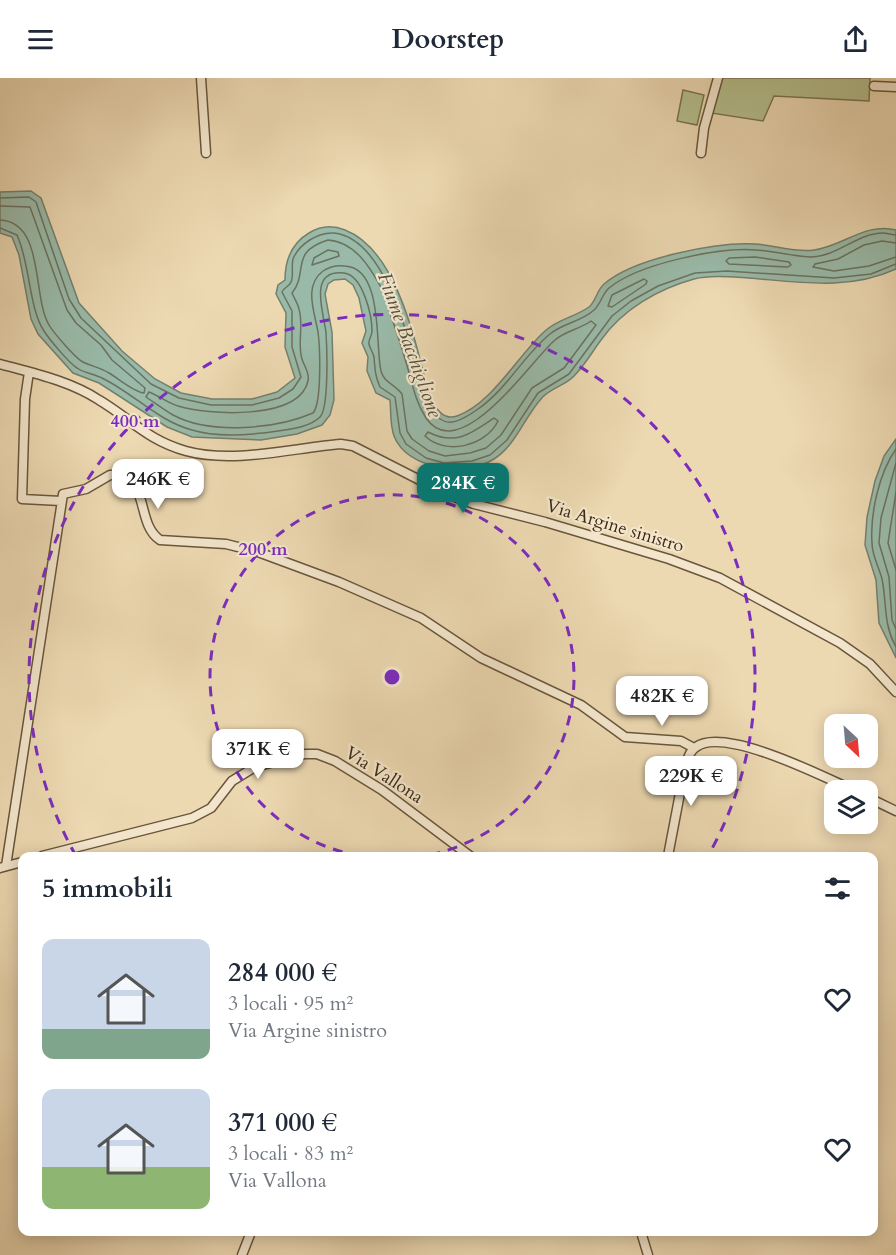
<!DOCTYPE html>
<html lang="it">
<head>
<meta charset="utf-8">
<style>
  body { margin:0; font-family:Cardo,serif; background:#f6f6f7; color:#1f2937; height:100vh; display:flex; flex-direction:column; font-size:22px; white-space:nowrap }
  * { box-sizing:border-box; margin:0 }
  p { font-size:20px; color:#747a83 }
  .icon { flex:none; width:33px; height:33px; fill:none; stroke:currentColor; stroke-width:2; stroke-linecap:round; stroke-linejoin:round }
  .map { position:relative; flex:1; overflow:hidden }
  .details { position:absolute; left:18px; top:774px; width:860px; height:384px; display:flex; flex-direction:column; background:#fff; border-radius:12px; box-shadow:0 3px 15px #0003 }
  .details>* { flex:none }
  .needle { width:39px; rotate:154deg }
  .controls { position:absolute; left:824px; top:636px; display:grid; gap:12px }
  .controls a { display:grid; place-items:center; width:54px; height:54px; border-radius:12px; background:#fff; box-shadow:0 3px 15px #0003; font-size:30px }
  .price { position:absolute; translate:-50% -51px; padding:0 14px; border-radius:12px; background:#fff; color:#222; font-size:20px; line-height:39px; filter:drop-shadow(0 2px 3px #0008) }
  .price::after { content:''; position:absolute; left:50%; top:36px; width:18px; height:14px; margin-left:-9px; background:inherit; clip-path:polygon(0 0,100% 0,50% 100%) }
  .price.current { background:#0f766e; color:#fff }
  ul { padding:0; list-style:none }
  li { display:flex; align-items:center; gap:18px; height:150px; padding:0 24px }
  li span { display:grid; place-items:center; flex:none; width:168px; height:120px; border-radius:12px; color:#555 }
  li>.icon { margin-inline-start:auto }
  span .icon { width:72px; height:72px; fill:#fffc; stroke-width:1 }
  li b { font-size:26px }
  h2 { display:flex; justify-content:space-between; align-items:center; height:72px; padding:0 24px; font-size:26px }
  header { display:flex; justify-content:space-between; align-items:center; height:78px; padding:0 24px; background:#fff; font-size:27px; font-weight:800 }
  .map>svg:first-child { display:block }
  .pitch { fill:#b5bf8d; stroke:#797451; stroke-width:1.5 }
  .water { fill:#99baa9; stroke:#74806e; stroke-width:1.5 }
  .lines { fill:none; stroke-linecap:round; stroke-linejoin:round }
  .shore { stroke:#6b725f; stroke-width:1.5 }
  .minor-casing { stroke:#69563c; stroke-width:11 }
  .minor { stroke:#f3e6cc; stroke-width:8 }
  .ring { fill:none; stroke:#7b2cbf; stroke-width:3; stroke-dasharray:10 8 }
  .labels { text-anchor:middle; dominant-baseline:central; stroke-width:4.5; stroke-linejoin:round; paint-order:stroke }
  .street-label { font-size:18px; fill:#3d2a15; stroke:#f3e6cc }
  .water-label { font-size:20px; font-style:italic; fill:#544e3a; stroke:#f3e6cc }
  .centre { fill:#7b2cbf; stroke:#f3e6cc; stroke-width:3 }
  .ring-label { font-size:18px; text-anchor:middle; font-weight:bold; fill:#7b2cbf; stroke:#f3e6cc; stroke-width:4.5; stroke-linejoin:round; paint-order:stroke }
</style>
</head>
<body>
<header><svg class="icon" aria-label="menu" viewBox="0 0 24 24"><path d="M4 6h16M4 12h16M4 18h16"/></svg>Doorstep<svg class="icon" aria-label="share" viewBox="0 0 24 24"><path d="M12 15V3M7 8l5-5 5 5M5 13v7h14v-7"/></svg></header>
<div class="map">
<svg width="896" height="1177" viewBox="0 0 896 1177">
  <rect width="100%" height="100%" fill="#ecd8b1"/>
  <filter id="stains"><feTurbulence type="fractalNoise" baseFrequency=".00333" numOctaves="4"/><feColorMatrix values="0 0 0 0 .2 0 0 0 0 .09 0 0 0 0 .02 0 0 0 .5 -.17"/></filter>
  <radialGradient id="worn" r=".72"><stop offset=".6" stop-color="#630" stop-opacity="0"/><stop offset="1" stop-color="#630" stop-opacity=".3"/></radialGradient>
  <path class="pitch" d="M 721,0 L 870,0 L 869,23 L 774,18 L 763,43 L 711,35 Z
    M 683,12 L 704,17 L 697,47 L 677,43 Z"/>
  <path class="water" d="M 31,113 L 41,120 L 79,225 L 122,273 L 155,301 L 181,315 L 212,321 L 252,321 L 277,314 L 295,300 L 285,269 L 286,235 L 276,216 L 278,207 L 285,202 C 285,182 292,165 309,155 C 320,148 333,147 345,152 C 399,173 416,269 430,320 C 436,330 443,343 457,338 C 492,326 518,277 545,253 C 558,241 575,239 589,229 C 596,223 597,212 604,206 C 634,180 716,164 755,166 C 774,167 796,175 814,172 C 843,168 866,144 896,152 L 896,191 C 849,213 799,204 749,200 C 731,199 711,197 694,201 C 658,211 623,231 601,262 C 592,274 585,287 574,298 C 565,308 549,310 541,321 C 524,340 516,367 494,381 C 466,399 407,392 394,358 C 390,347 391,333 390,322 L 376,315 L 367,293 L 368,279 L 362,265 L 366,253 L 359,220 L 353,207 L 345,201 L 334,202 L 328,206 L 325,216 L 332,254 L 334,322 L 330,337 L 322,347 L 297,356 L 261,362 L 192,359 L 167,349 L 99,305 L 73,295 L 38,256 L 31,241 L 19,177 L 12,159 L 0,155 L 0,114 Z
    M 896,361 L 896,580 L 879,545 L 876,502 L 865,467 L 867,439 L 875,403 L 884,378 Z"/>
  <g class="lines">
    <path class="shore" d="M 0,120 L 29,119 L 36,124 L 69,221 L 81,240 L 151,306 L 179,320 L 211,327 L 252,327 L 279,320 L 293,311 L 301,299 L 292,269 L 292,233 L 282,214 C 284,209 289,209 291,204 C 294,198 291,188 293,181 C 299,166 318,154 334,155 C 390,161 412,278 425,322 C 441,351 453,349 478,331 C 507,311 523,278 550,256 C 563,245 581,244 594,232 C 601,226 602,216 609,210 C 638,186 718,169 756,172 C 774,173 792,178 810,179 C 837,179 857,155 883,155 C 887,155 892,157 896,157
      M 0,128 L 30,129 L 67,232 L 76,245 L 101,267 L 112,282 L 145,310 L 144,315 C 134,314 119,301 109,295 C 101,290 91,288 83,284 C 76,281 53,254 49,247 C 32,219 45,144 0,142
      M 0,150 L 17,157 C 30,185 29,231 44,253 C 49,261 69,285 77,290 C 84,295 94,296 102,300 C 133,315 158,343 192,352 C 218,360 251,357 278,353 C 291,351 310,349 320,339 C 329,330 327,270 326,255 C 324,235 307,191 344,195 C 363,197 372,238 372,253 C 372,258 368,262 369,266 C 370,271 373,274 374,279 C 375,291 375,298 380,309 L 395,319 L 400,355 L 406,366 L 426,380 L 444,385 L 472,383 L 490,377 L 507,362 L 538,315 L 569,296 L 612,238 L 631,223 L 658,208 L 695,195 L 727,193 L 834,200 L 871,196 L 896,186
      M 328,162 C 355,164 370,189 382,211 C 390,235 399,260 406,284 C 412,304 415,323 426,340 C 460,390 532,281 555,262 C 565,253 580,251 591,243 L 596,247 L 564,290 L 532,310 L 501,357 L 486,370 L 470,375 L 445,378 L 429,373 L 412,361 L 407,353 L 402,316 C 395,306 384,305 381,293 C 375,269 384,190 345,188 C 336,187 329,189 323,193 C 303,208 315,235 318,254 C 320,269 322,325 313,335 C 276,351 210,357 173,337 C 164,332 155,325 146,319 L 149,314 C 159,318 168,325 178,328 C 207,337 299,343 308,303 C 310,295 304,288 302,281 C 297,265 304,248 299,231 C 298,226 294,220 292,215 C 309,194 289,174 328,162 Z
      M 896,165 L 882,163 L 864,167 L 838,181 L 815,186 L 813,189 L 834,193 L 869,188 L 896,179
      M 328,172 L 338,174 L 339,178 L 312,187 L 314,180 Z
      M 755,179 L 789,184 L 791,187 L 788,189 L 729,186 L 726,183 L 729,180 Z
      M 644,201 L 647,203 L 646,206 L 612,229 L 608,228 L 612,217 Z
      M 494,340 L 498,343 C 486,368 446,378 425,358 L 428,354 C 455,368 471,356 494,340 Z
      M 896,371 C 879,395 870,436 872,465 C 872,478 879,489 882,501 C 887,525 883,546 896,569
      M 896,385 L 881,440 L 879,465 L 889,499 L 892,542 L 896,551
      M 896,414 L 888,465 L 896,492"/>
    <g class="minor-casing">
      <path id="minor" d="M 201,0 L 206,75
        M 874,8 L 896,9
        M 701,75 L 704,50 L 718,0
        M 0,286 C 33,295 70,303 99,322 C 131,341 147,362 186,373 C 233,386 293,370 341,366 L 353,368 L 447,416 L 474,426 L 545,444 L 669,481 L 720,500 L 840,565 L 870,586 L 896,614
        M 29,294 L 25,321 L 22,421 L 61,423
        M 867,719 L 896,733
        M 42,778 L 192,740 L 211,730 L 232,703 L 255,689 L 305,676 L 317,676 L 335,683 L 382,712 L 470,778
        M 668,778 L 685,689 C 688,681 689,673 696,669 C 724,648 824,699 853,712
        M 6,788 L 63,416 L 86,411 L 110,397 L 124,397 C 148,411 138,447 160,462 L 226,466 L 258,474 L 339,504 L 421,540 L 481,580 L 581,627 L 625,659 L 681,663 L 694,670
        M 0,790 L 22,784
        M 641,1154 L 648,1177
        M 242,1177 L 251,1154"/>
    </g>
    <use href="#minor" class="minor"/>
  </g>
  <g class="ring">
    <path d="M360 778A182 182 0 1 1 424 778"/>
    <path d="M76 778A363 363 0 1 1 708 778"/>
  </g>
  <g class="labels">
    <g class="street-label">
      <text transform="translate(615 448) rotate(17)">Via Argine sinistro</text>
      <text transform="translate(384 697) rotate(33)">Via Vallona</text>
    </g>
    <g class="water-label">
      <text transform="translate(410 267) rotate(70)">Fiume Bacchiglione</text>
    </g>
  </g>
  <circle cx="392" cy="599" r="9" class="centre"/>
  <g class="ring-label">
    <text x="135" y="349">400 m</text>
    <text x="263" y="477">200 m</text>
  </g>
  <rect width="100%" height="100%" filter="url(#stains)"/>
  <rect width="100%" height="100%" fill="url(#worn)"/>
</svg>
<div class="controls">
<a><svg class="needle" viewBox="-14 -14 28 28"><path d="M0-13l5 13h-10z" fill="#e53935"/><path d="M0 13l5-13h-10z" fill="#747a83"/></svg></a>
<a><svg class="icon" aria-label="layers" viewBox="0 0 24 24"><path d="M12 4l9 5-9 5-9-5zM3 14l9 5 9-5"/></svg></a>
</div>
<b class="price" style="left:158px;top:432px">246K €</b>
<b class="price current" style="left:463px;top:436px">284K €</b>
<b class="price" style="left:662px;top:649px">482K €</b>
<b class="price" style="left:258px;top:702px">371K €</b>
<b class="price" style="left:691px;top:729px">229K €</b>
<section class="details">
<h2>5 immobili<svg class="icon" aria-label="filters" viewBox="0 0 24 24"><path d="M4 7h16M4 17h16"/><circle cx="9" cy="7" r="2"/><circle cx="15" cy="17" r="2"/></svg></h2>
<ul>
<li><span style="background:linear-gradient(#c9d6e8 75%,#7fa58c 0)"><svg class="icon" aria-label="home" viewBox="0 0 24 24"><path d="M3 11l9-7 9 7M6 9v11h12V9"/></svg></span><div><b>284 000 €</b><p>3 locali · 95 m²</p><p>Via Argine sinistro</p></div><svg class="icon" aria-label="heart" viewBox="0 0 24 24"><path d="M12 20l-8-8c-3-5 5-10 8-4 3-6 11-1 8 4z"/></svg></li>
<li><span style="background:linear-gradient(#c9d6e8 65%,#8fb573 0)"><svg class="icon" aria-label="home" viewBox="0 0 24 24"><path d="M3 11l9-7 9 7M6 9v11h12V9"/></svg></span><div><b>371 000 €</b><p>3 locali · 83 m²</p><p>Via Vallona</p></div><svg class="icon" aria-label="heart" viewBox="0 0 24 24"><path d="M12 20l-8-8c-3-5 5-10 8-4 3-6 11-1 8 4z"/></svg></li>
</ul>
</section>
</div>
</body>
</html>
